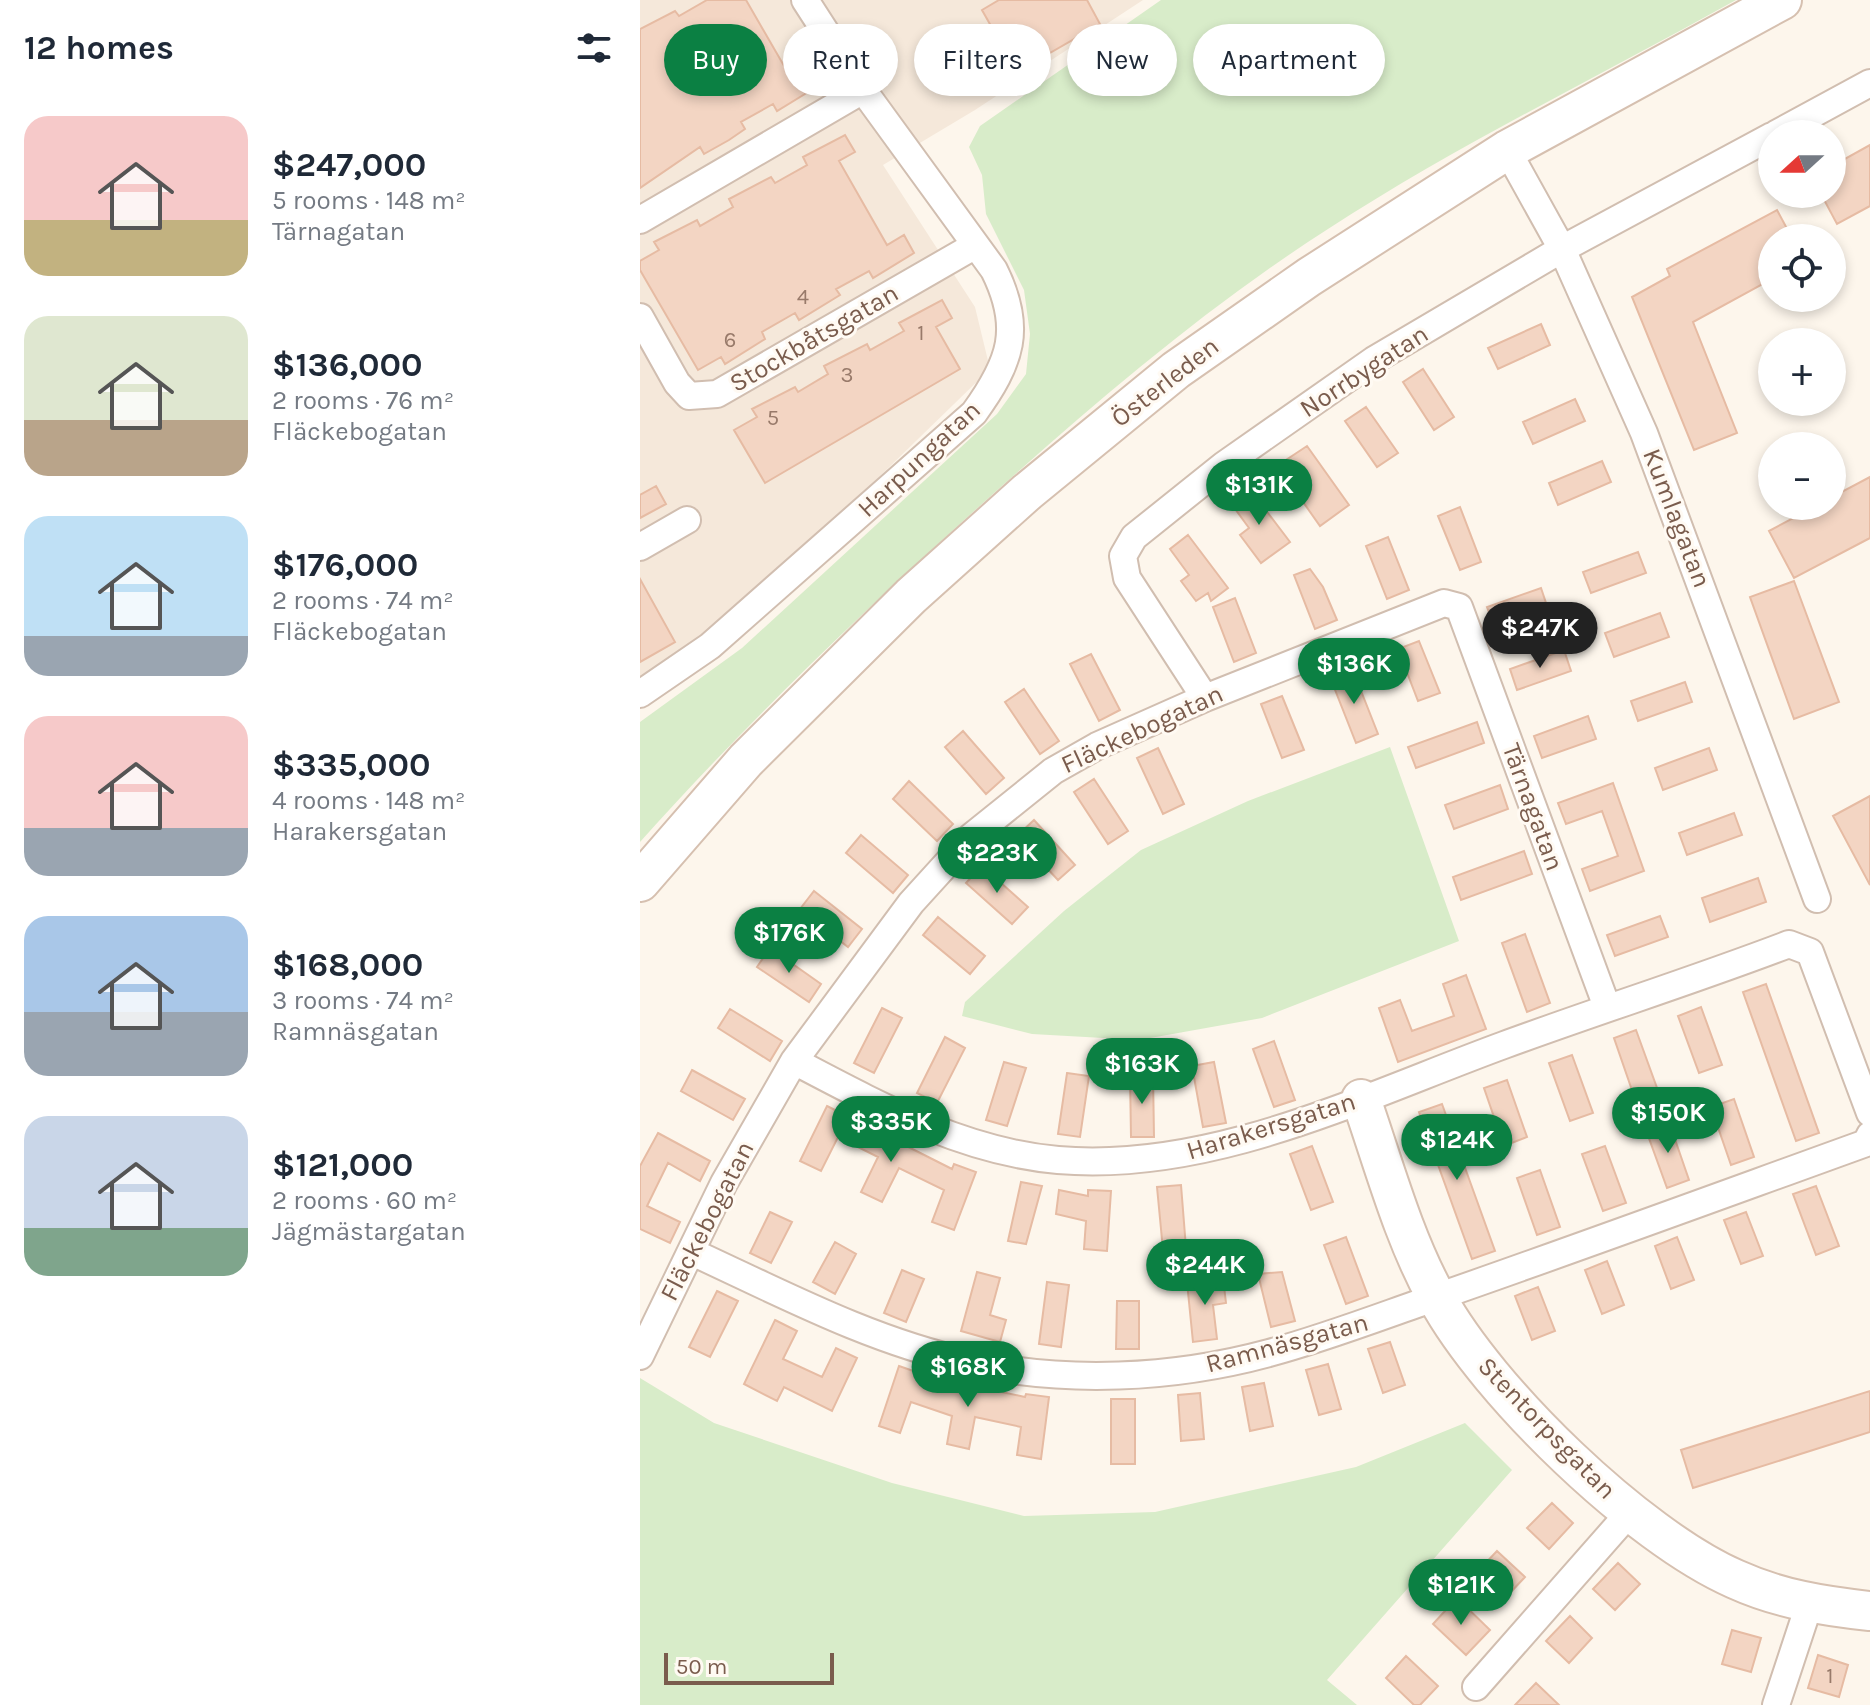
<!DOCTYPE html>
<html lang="en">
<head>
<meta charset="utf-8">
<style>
  body { margin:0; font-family:Karla,sans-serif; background:#f6f6f7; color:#1f2937; height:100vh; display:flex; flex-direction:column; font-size:30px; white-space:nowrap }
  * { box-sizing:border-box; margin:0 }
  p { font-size:26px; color:#747a83 }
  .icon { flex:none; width:44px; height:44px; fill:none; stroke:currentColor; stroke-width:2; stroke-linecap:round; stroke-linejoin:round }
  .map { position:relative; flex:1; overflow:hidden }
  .sheet { display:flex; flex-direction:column; background:#fff; width:640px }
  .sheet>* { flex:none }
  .hud { position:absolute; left:24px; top:24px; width:760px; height:72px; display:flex; gap:16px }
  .needle { width:52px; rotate:249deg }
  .fabs { position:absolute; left:1118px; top:120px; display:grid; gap:16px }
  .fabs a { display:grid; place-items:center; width:88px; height:88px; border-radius:50%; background:#fff; box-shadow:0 4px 12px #0003; font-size:40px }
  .scale { position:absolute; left:24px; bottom:20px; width:170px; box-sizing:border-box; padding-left:8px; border:4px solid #7a5c4d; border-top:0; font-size:22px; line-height:28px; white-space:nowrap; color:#7a5c4d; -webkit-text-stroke:6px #fffaf3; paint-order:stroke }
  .price { position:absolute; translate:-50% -68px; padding:0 18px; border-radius:28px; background:#0b8043; color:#fff; font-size:26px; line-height:52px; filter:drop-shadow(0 2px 4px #0008) }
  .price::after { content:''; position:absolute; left:50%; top:48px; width:24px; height:18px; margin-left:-12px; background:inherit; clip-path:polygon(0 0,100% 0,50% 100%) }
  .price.current { background:#222; color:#fff }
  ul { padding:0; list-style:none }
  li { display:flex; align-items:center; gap:24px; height:200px; padding:0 24px }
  li span { display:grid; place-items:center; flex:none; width:224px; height:160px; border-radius:24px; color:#555 }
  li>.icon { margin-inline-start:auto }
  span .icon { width:96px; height:96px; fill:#fffc; stroke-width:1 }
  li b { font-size:34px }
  h2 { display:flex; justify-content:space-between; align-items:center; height:96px; padding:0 24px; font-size:34px }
  .tag { padding:0 28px; border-radius:36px; background:#fff; box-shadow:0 4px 12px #0003; font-size:28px; line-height:72px }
  .tag.current { background:#0b8043; color:#fff }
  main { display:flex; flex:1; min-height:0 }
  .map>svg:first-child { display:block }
  .residential { fill:#f5e8da }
  .green { fill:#d8ecc9 }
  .building { fill:#f3d5c3; stroke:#e6bba3; stroke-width:2 }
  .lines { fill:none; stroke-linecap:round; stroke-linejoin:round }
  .street-casing { stroke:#d1beb0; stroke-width:30 }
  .secondary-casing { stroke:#d6c0b0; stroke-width:42 }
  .street { stroke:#fff; stroke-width:26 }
  .secondary { stroke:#fff; stroke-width:38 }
  .labels { text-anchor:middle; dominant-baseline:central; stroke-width:6; stroke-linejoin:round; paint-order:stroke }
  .number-label { font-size:22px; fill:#987a6a }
  .street-label { font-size:26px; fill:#7a5c4d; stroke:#fffaf3 }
</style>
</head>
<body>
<main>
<section class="sheet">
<h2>12 homes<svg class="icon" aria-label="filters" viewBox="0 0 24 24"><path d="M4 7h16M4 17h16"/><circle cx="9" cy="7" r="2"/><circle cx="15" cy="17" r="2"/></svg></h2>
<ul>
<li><span style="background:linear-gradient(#f6c9c9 65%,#c2b280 0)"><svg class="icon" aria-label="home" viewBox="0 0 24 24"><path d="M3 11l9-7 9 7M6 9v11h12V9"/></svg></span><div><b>$247,000</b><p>5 rooms · 148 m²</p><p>Tärnagatan</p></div></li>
<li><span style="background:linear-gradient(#dfe7d0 65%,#b9a48a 0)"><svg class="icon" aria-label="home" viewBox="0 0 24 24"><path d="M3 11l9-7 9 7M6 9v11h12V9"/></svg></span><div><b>$136,000</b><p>2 rooms · 76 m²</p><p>Fläckebogatan</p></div></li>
<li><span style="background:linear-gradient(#bfe0f5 75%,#9aa5b1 0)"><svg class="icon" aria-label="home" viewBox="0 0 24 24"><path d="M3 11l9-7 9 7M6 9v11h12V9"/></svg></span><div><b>$176,000</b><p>2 rooms · 74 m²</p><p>Fläckebogatan</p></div></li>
<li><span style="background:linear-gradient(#f6c9c9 70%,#9aa5b1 0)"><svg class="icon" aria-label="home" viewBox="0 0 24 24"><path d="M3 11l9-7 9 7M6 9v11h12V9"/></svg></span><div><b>$335,000</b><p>4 rooms · 148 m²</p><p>Harakersgatan</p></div></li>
<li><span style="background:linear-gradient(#a9c7e8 60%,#9aa5b1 0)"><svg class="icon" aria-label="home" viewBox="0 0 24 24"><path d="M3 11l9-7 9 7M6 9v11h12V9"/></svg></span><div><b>$168,000</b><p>3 rooms · 74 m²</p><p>Ramnäsgatan</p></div></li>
<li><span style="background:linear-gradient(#c9d6e8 70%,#7fa58c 0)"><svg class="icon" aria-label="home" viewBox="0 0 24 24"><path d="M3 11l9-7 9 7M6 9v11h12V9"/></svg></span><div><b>$121,000</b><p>2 rooms · 60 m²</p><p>Jägmästargatan</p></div></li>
</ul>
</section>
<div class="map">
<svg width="1230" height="1705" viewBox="0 0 1230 1705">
  <rect width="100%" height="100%" fill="#fdf6ec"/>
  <path class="residential" d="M 0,0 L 503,0 L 335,110 L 243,165 L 335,307 L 350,369 L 93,619 L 0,677 Z"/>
  <path class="green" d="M 521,0 L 1096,0 C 960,76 819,144 688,229 C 557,313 437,418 322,522 C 210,624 101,729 0,842 L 0,722 L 102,648 L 357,414 L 386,374 L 390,334 L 384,290 L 346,214 L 342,175 L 329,147 L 340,126 Z
    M 750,747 L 819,941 L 622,1018 L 499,1040 L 392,1034 L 322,1016 L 325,1002 L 424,911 L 501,850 L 608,801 Z
    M 0,1378 L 74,1423 L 252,1483 L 384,1516 L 515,1512 L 716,1467 L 825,1423 L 872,1470 L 687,1680 L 717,1705 L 0,1705 Z"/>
  <path class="building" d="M 67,0 L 106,0 L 151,78 L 168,68 L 178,86 L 137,111 L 133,104 L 101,122 L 105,129 L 89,140 L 64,154 L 60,147 L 0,188 L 0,29 L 35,11 L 39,16 Z
    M 359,0 L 447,0 L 460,24 L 377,72 L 342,10 Z
    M 205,135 L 215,152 L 199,161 L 247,245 L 264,235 L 274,253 L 233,278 L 229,271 L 196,289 L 200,295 L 159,320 L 155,313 L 122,332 L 125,339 L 85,364 L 81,357 L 58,370 L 0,270 L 0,261 L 19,250 L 14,242 L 57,220 L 60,226 L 93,207 L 89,199 L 131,177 L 135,183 L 167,165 L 163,157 Z
    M 1230,145 L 1230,206 L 1197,224 L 1181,194 L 1192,194 L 1192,166 Z
    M 1137,210 L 1152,238 L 1132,238 L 1132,279 L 1053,322 L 1097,433 L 1054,450 L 992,297 L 1030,276 L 1027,269 Z
    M 302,300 L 312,318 L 296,327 L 320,369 L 125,483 L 94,430 L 117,417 L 112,409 L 155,387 L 158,392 L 188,374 L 184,366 L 227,344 L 230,350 L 264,331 L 259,323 Z
    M 901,324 L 910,345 L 858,369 L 848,348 Z
    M 783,369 L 814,417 L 794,430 L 763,382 Z
    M 935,399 L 945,421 L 893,444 L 883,422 Z
    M 726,407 L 758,453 L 737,467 L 705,421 Z
    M 667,446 L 709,505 L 680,526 L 656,492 L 665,486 L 646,460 Z
    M 962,461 L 971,482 L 918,505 L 909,483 Z
    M 1230,477 L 1230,538 L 1154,578 L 1129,531 L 1176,506 L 1192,506 L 1192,497 Z
    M 16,486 L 26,504 L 0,518 L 0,495 Z
    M 609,488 L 650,542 L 621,563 L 600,535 L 609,528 L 590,502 Z
    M 820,507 L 841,562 L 820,570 L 798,516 Z
    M 548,535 L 588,588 L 571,601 L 568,593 L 556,601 L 541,581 L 549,575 L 530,549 Z
    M 748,537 L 769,590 L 747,599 L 726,546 Z
    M 998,552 L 1006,573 L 951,593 L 943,572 Z
    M 670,569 L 683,587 L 697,620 L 675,629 L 654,575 Z
    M 0,579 L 35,642 L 0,662 Z
    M 1154,581 L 1199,702 L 1154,719 L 1110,597 Z
    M 901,588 L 908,609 L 855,628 L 847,607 Z
    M 595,598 L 616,653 L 594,662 L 573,607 Z
    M 1020,613 L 1029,637 L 974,657 L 965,633 Z
    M 779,641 L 800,693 L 778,701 L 758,649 Z
    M 924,650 L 931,671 L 877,690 L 870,669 Z
    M 451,654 L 480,710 L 459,721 L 430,664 Z
    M 712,668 L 738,734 L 716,743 L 690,677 Z
    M 1045,682 L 1052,702 L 998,721 L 991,701 Z
    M 384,689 L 419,741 L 400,754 L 365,702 Z
    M 642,696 L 664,750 L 642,758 L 621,704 Z
    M 948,716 L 956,739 L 902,758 L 894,736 Z
    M 837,722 L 844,743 L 776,768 L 768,747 Z
    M 323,731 L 364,778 L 346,794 L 305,747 Z
    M 518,748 L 544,804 L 523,814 L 497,758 Z
    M 1069,748 L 1077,770 L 1023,790 L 1015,768 Z
    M 454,779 L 488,831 L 468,844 L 434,792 Z
    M 269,781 L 313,824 L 297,841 L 253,799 Z
    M 973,783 L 1004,871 L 950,891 L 942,869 L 978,856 L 962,811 L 926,824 L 918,803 Z
    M 860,785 L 868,809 L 814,829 L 805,805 Z
    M 1230,796 L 1230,885 L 1193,816 Z
    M 1094,813 L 1102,835 L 1047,855 L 1039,833 Z
    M 394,820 L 435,865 L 418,880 L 377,836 Z
    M 221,835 L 268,875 L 253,893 L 206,853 Z
    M 884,851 L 892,874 L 821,900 L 813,877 Z
    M 342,866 L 388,907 L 372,924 L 326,883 Z
    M 1118,878 L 1126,902 L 1070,922 L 1062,898 Z
    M 174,891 L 222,929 L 208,947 L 160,909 Z
    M 1020,916 L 1028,937 L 975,956 L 967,935 Z
    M 298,917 L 345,956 L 330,974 L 283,935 Z
    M 885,934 L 910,1003 L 887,1012 L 862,943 Z
    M 130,948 L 181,984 L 169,1002 L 117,967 Z
    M 826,975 L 846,1029 L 758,1062 L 739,1008 L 760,1000 L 772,1031 L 814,1016 L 803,984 Z
    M 1126,984 L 1179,1133 L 1156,1141 L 1103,992 Z
    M 1061,1007 L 1082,1065 L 1059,1073 L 1038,1016 Z
    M 242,1008 L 262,1018 L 234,1073 L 214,1063 Z
    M 90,1009 L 142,1041 L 130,1061 L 78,1028 Z
    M 996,1030 L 1017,1088 L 994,1096 L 974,1038 Z
    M 305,1037 L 325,1048 L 297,1103 L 277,1093 Z
    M 634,1041 L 655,1100 L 634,1107 L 613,1049 Z
    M 932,1055 L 953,1113 L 930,1121 L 909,1063 Z
    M 364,1062 L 386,1068 L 367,1126 L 346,1120 Z
    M 574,1062 L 586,1123 L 563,1127 L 552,1066 Z
    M 52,1070 L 105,1099 L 93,1120 L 41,1091 Z
    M 427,1073 L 449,1076 L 440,1137 L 418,1134 Z
    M 490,1075 L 513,1075 L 514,1137 L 491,1137 Z
    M 867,1080 L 887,1137 L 864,1146 L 844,1088 Z
    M 1094,1099 L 1114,1157 L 1091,1165 L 1071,1107 Z
    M 802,1104 L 855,1251 L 832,1259 L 779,1112 Z
    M 187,1106 L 312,1169 L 314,1164 L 336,1172 L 314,1230 L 292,1222 L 304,1190 L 259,1168 L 242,1202 L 221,1192 L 238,1157 L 198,1137 L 181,1171 L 160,1161 Z
    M 1029,1122 L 1049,1180 L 1027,1188 L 1006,1130 Z
    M 18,1133 L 70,1161 L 60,1181 L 28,1163 L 7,1206 L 40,1222 L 30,1243 L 0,1229 L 0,1166 Z
    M 672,1146 L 693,1202 L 671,1210 L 650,1154 Z
    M 965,1146 L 986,1203 L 963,1211 L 942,1154 Z
    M 900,1170 L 920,1227 L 897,1235 L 877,1178 Z
    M 381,1182 L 402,1186 L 386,1244 L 368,1241 Z
    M 541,1185 L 546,1248 L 523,1250 L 517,1187 Z
    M 1176,1186 L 1199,1246 L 1176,1255 L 1153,1194 Z
    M 419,1190 L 448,1196 L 448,1190 L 471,1191 L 467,1251 L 444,1249 L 446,1221 L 416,1214 Z
    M 130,1212 L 152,1222 L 131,1263 L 110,1253 Z
    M 1106,1212 L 1123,1256 L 1101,1264 L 1084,1220 Z
    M 706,1237 L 728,1296 L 706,1304 L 684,1245 Z
    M 1037,1237 L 1054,1280 L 1031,1289 L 1015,1246 Z
    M 195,1242 L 216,1254 L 195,1294 L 173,1282 Z
    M 967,1261 L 984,1305 L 962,1314 L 945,1270 Z
    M 262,1270 L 284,1279 L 266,1322 L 244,1313 Z
    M 337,1272 L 360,1278 L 350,1315 L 366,1320 L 360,1342 L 321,1331 Z
    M 642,1272 L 655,1321 L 631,1327 L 618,1274 Z
    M 583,1278 L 586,1303 L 573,1305 L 577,1339 L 553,1342 L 547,1282 Z
    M 407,1282 L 429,1285 L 421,1347 L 399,1344 Z
    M 898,1287 L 915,1331 L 892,1340 L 875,1296 Z
    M 77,1291 L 98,1301 L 70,1357 L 49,1347 Z
    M 477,1301 L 499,1301 L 499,1349 L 476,1349 Z
    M 135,1320 L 157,1331 L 143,1359 L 182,1377 L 196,1348 L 217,1358 L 192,1411 L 144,1387 L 137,1401 L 104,1384 Z
    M 750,1342 L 765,1385 L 743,1393 L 728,1349 Z
    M 688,1364 L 701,1409 L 679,1415 L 666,1370 Z
    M 259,1366 L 319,1387 L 319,1383 L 385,1397 L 386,1394 L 409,1397 L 401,1459 L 377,1455 L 381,1427 L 335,1417 L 329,1449 L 307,1444 L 312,1416 L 271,1402 L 260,1433 L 239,1426 Z
    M 624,1383 L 633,1426 L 610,1431 L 602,1387 Z
    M 1230,1391 L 1230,1432 L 1053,1488 L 1041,1450 Z
    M 560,1393 L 564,1439 L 541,1441 L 538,1395 Z
    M 471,1399 L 495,1399 L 495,1464 L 471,1464 Z
    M 912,1503 L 933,1523 L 909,1549 L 887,1528 Z
    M 857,1551 L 885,1577 L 868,1595 L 840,1569 Z
    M 978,1563 L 1000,1584 L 975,1610 L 953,1589 Z
    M 817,1598 L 850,1630 L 826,1655 L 793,1624 Z
    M 930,1616 L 952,1638 L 929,1663 L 906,1641 Z
    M 1092,1630 L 1121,1638 L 1111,1672 L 1082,1664 Z
    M 1178,1655 L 1208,1665 L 1199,1697 L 1168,1688 Z
    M 766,1656 L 798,1686 L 780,1705 L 774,1705 L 746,1678 Z
    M 896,1683 L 919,1705 L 875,1705 Z"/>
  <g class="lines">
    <g class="street-casing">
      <path id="street" d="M 1136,134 L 1230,83
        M 867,150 L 922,249 L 1004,433 L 1177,899
        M 0,220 L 223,90
        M 0,317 L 37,383 L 49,396 L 77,394 L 334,246
        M 0,547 L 47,520
        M 0,694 L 70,646 L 334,413 C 371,362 383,328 354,270 L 223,90 L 165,0
        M 565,698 L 487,578 L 483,556 L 494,537 L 584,465 L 734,360 L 922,249 L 1132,136
        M 154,1061 C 236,1104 323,1152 418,1160 C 572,1173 722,1097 864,1045 C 959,1010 1055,980 1149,944 L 1170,952 L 1230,1113
        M 52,1252 C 141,1293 231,1341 328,1362 C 425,1384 533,1379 629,1353 C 685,1338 739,1317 794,1298 C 938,1248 1082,1195 1226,1143 L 1230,1135
        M 0,1356 L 84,1183 L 154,1061 L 271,903 L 331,837 L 413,771 L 457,746 L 565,698 L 804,603 L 819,607 L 967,1007
        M 836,1687 L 990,1512
        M 1136,1705 L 1169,1605"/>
    </g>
    <g class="secondary-casing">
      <path id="secondary" d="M 0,882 L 106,760 L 271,596 L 387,492 L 536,370 L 669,277 L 867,150 L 1142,0
        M 721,1099 C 744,1165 763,1237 797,1298 C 848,1392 997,1536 1095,1579 C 1139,1599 1183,1606 1230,1611"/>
    </g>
    <use href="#street" class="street"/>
    <use href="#secondary" class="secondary"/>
  </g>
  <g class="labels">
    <g class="number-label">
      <text x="163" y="297">4</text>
      <text x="281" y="333">1</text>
      <text x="90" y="340">6</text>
      <text x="207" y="375">3</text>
      <text x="133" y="418">5</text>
      <text x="1190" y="1676">1</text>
    </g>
    <g class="street-label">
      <text transform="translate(174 338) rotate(-30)">Stockbåtsgatan</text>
      <text transform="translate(724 371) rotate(-33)">Norrbygatan</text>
      <text transform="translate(525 382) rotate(-38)">Österleden</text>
      <text transform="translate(279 459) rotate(-43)">Harpungatan</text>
      <text transform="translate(1037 518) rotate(69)">Kumlagatan</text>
      <text transform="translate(502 729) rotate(-25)">Fläckebogatan</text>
      <text transform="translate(893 807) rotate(70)">Tärnagatan</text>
      <text transform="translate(631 1126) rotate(-17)">Harakersgatan</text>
      <text transform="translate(67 1221) rotate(-63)">Fläckebogatan</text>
      <text transform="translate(647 1343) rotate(-15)">Ramnäsgatan</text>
      <text transform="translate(907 1428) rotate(46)">Stentorpsgatan</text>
    </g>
  </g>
</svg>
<div class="fabs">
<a><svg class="needle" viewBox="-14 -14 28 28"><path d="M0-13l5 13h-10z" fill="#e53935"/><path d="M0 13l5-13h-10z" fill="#747a83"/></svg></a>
<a><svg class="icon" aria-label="locate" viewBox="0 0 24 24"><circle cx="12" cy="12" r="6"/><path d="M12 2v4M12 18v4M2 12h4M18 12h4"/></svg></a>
<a>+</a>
<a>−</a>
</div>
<div class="scale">50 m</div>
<b class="price" style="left:619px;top:527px">$131K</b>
<b class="price current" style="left:900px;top:670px">$247K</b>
<b class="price" style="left:714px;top:706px">$136K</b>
<b class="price" style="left:357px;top:895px">$223K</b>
<b class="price" style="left:149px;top:975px">$176K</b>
<b class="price" style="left:502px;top:1106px">$163K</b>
<b class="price" style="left:1028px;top:1155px">$150K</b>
<b class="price" style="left:251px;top:1164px">$335K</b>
<b class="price" style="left:817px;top:1182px">$124K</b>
<b class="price" style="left:565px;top:1307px">$244K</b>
<b class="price" style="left:328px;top:1409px">$168K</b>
<b class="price" style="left:821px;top:1627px">$121K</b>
<div class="hud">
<a class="tag current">Buy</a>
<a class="tag">Rent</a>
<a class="tag">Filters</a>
<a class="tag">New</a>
<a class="tag">Apartment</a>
</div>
</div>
</main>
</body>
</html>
